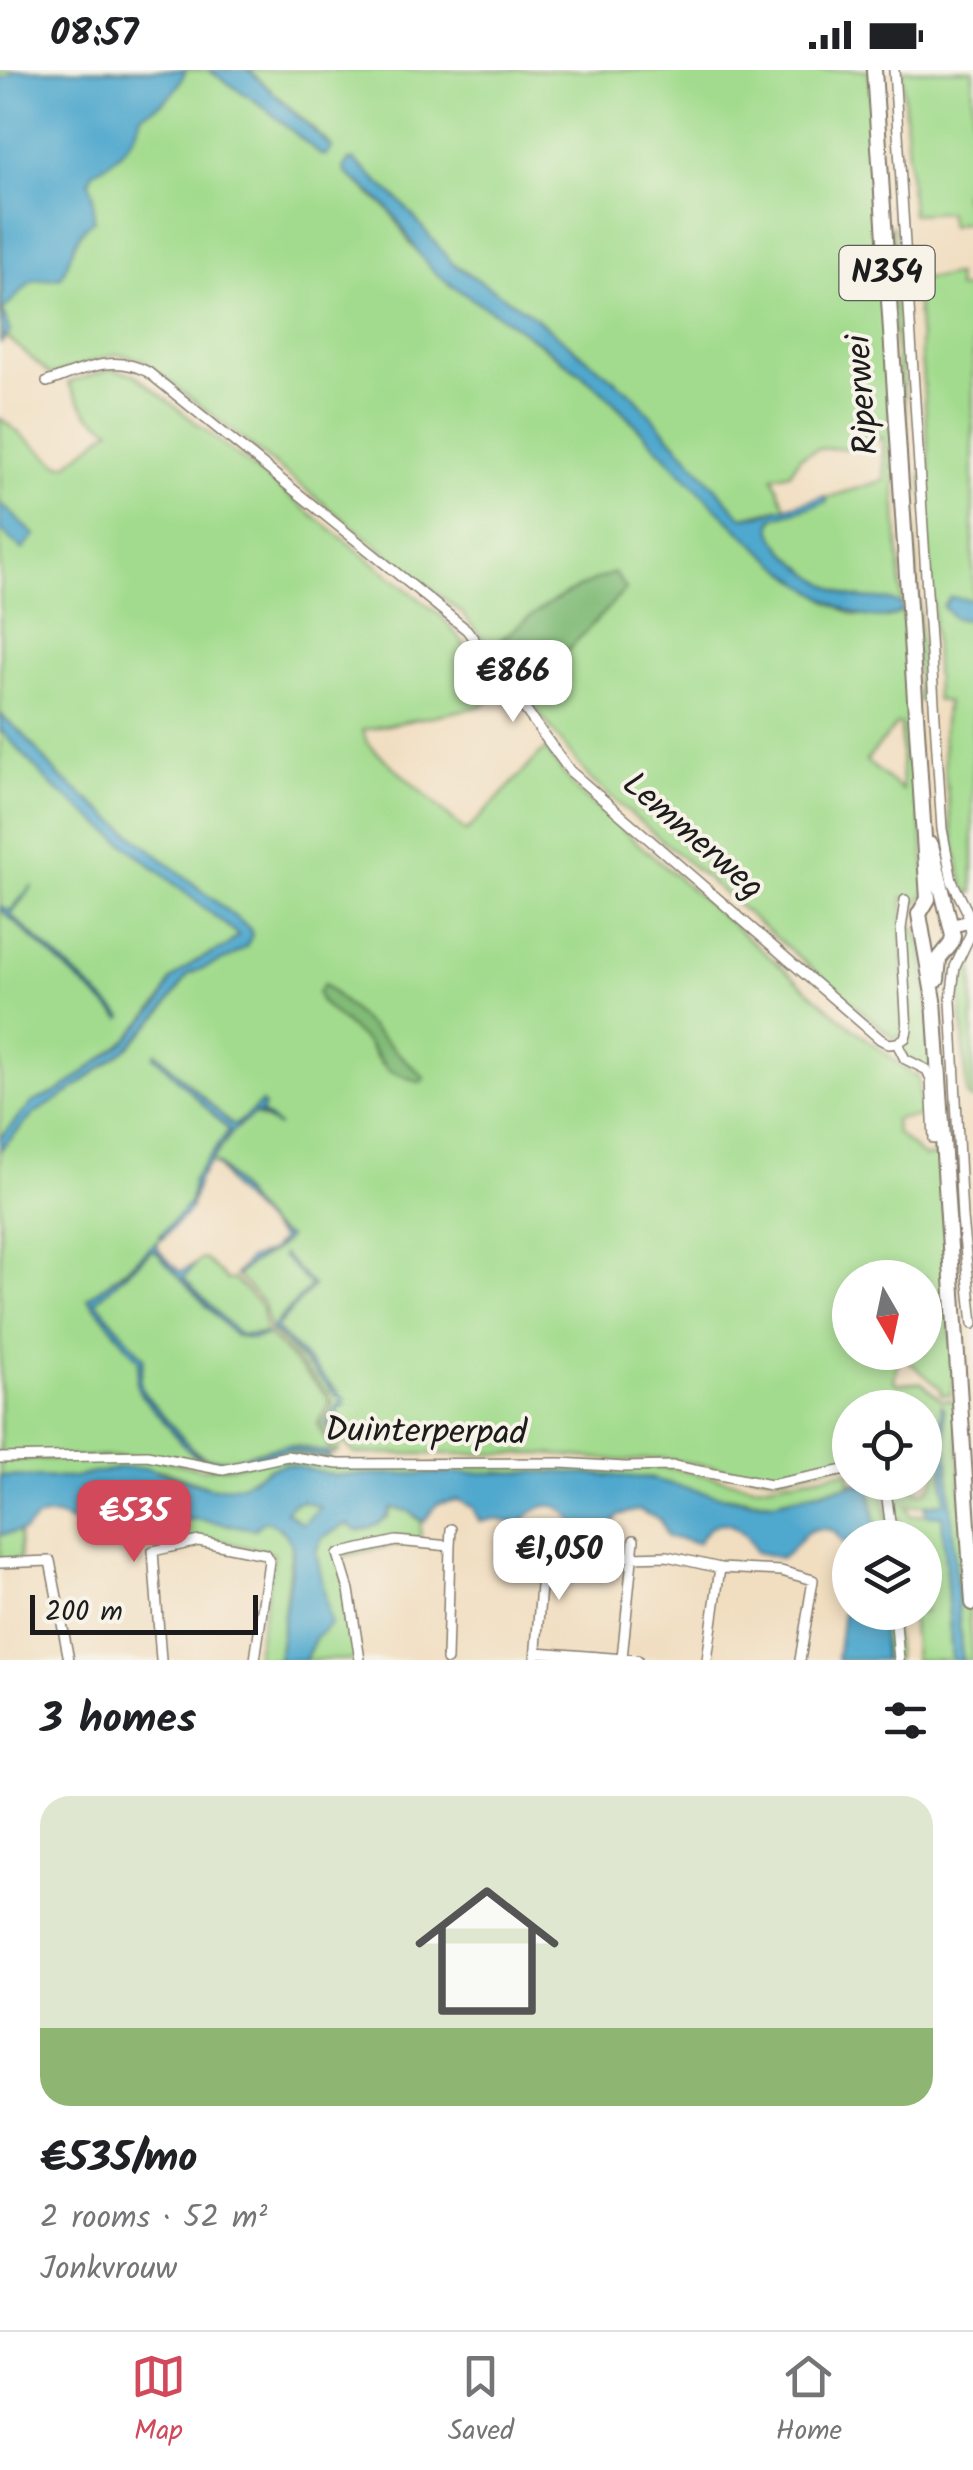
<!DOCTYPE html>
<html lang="en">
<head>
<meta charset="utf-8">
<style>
  body { margin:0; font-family:Kalam,sans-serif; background:#f6f6f6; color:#202124; height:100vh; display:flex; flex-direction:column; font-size:38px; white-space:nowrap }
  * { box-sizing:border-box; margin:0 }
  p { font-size:32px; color:#757577 }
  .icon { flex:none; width:55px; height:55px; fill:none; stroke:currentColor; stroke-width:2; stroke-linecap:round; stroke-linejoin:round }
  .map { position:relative; height:1590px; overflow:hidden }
  .side { display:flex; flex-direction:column; background:#fff; flex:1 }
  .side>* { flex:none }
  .needle { width:65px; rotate:171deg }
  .controls { position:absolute; left:832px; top:1190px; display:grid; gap:20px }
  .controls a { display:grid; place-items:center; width:110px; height:110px; border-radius:50%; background:#fff; box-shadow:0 5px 15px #0003; font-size:50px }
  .scale { position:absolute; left:30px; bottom:25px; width:228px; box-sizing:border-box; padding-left:10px; border:5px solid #1c1c1c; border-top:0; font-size:28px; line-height:35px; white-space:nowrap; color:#1c1c1c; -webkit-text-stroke:8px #f7f3e8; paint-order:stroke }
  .price { position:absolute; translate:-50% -85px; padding:0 22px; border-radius:20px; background:#fff; color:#222; font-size:32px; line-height:65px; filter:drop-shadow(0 2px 5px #0008) }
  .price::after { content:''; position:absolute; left:50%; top:60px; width:30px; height:22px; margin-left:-15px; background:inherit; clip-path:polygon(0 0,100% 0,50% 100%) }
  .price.active { background:#d1495b; color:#fff }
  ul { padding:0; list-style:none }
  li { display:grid; align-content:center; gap:20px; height:530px; padding:0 40px }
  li+li { border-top:2px solid #e0e0e0 }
  li span { display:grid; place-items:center; height:310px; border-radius:30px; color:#555 }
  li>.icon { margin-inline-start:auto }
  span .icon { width:180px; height:180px; fill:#fffc; stroke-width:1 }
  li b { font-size:42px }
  h2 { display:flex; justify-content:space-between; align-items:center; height:120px; padding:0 40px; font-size:42px }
  .status { display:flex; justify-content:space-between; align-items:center; height:70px; padding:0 50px; background:#fff; direction:ltr }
  .status svg { height:28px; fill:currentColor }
  .dock { display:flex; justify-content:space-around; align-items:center; height:140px; border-top:2px solid #e0e0e0; background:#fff; font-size:28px; color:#757577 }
  .dock a { display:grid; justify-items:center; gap:5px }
  .dock .active { color:#d1495b }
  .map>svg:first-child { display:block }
  .green { fill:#a2db8d; stroke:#5f7c54; stroke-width:2.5; fill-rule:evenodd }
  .forest { fill:#81bb78; stroke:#4e6c4a; stroke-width:2.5 }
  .water { fill:#4fa8cd; stroke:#366274; stroke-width:2.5; fill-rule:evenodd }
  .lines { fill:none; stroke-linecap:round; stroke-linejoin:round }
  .street-casing { stroke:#867d6e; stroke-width:12 }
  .secondary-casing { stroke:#867d6e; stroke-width:16 }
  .primary-casing { stroke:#867d6e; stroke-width:18 }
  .street { stroke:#fff; stroke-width:9 }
  .secondary { stroke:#fff; stroke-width:12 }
  .primary { stroke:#fff; stroke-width:14 }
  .labels { text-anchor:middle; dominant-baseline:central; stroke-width:8; stroke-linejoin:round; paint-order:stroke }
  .shield { fill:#f7f3e8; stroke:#5e5c59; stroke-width:2.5 }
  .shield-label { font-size:32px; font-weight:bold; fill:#1c1c1c }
  .street-label { font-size:35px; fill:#1c1c1c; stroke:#f7f3e8 }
</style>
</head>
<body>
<div class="status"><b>08:57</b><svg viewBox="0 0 49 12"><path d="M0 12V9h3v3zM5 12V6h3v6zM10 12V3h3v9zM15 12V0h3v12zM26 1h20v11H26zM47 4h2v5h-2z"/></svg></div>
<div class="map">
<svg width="973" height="1590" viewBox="0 0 973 1590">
  <rect width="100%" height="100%" fill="#f7f3e8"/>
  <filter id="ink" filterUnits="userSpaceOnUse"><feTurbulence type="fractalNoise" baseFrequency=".01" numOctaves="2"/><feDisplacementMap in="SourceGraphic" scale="20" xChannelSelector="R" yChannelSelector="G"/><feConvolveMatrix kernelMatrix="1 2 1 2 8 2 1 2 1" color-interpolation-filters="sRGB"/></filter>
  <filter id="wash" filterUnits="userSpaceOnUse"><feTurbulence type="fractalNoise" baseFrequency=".0048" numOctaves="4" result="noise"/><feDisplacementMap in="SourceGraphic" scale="40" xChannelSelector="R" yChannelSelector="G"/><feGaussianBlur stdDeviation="2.25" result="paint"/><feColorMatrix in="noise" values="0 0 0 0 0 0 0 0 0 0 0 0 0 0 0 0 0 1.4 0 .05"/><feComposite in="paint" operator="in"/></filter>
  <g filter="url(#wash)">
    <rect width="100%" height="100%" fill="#f1dec1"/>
    <path class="green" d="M 0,0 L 208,0 L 260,34 L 321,85 L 331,75 L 249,0 L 869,0 L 902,535 C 887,527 871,531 854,527 C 829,521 775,481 769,455 L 777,446 L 826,432 L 826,428 L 885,410 L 883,367 L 849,378 L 817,379 L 800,387 L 790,403 L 773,407 L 786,437 L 742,447 L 632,324 L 528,242 L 452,193 L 402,133 L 353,90 L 348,90 L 345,102 L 390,141 L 411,175 L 450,215 L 518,258 L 600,319 L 739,460 L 781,496 L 830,533 L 855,545 L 888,548 L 903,540 L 927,820 L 918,833 L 903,827 L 903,963 L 896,970 L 591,710 L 519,617 L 551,598 L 626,519 L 615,504 C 563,520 531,544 490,579 L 462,543 L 141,289 L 116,284 L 51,305 L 7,267 L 0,272 ZM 89,107 L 94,150 C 77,162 73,175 67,195 ZM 897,654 L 901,654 L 902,720 L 866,691 Z
      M 902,0 L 973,0 L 973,119 L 963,123 L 970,151 L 950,156 L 947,142 L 912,144 Z
      M 893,156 L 909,397 L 903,398 L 888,157 Z
      M 956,205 L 957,219 L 973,218 L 973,530 L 950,527 L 943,536 L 954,548 L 973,551 L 973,823 L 965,820 C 953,776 936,676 947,632 L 936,630 L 933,535 L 922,404 L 930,400 L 915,210 Z
      M 110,299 L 134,304 L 442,547 L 504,623 L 478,637 L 363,660 L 367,673 L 466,762 L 545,679 L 578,722 L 843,950 L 913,1005 L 918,1005 L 921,1046 L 895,1049 L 896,1063 L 924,1087 L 940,1086 L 954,1308 L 951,1325 L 941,1324 L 940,1318 L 899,1283 L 894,1311 L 898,1314 L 921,1312 L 941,1330 L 952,1330 L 956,1338 L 972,1590 L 962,1590 L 944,1338 L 940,1383 L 925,1384 L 925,1338 L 850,1338 L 850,1392 L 775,1407 L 659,1388 L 628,1391 L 543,1384 L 355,1384 L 327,1354 L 344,1328 L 276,1258 L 313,1216 L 283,1185 L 311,1216 L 278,1250 L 274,1262 L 341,1330 L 326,1356 L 340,1372 L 339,1380 L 333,1385 L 331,1373 L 320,1354 L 332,1336 L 331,1327 L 270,1262 L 264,1233 L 237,1206 C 256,1185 270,1190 288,1167 C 255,1155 240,1107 211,1092 L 234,1060 L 254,1044 L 278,1057 L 261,1042 L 264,1036 L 262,1033 L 237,1054 L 231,1054 L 157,983 L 155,986 L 229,1060 L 193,1109 L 191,1132 L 157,1173 L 88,1229 L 140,1291 L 136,1314 L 141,1325 L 194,1386 C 221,1402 252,1383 281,1381 C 297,1379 313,1383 329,1387 L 329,1390 L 295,1385 L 223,1398 L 176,1387 L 0,1387 L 0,1080 L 35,1043 L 68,1023 L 130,976 L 162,942 L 189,904 L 246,877 L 250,859 L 59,706 L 24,665 L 0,644 L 0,460 L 23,479 L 35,465 L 0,433 L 0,348 L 58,394 L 67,395 L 111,359 L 88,344 L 68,313 ZM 324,914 L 424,1007 L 424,1008 L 381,994 L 367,973 L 321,932 ZM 850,1208 L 925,1208 L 925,1282 L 850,1282 Z
      M 904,402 L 910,402 L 925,632 L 919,631 Z
      M 0,657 L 239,860 L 237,868 L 226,877 L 194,892 L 128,969 L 61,1020 L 38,1030 L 0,1068 Z
      M 914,856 L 923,877 L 935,1002 L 907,989 L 901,980 L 909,968 L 905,861 Z
      M 973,873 L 973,1030 L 967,1026 L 960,912 L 961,897 Z
      M 151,1181 L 155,1181 L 234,1265 L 252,1269 L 268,1265 L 327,1326 L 329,1334 L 317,1354 L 328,1374 L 329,1383 C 312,1379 298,1374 281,1376 C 248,1380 218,1405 190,1376 L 144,1323 L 140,1312 L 144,1288 L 96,1231 Z
      M 205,1189 L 227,1210 L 234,1209 L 261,1235 L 266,1263 L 239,1265 L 184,1208 L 199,1190 Z
      M 147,1387 L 202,1399 L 273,1389 L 358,1395 L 665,1397 L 755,1416 L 850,1401 L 850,1412 L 871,1413 L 867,1416 L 857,1414 L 833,1418 L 774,1432 L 714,1425 L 648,1408 L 553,1402 L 335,1405 L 271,1398 L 241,1415 L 212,1418 L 166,1401 L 122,1398 L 69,1408 L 0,1406 L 0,1390 Z
      M 925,1388 L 942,1388 L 945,1433 L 908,1436 L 910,1446 L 939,1443 L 942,1446 L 952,1590 L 915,1590 L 911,1543 L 925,1542 L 925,1468 L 904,1467 L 899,1449 L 895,1449 L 897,1467 L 893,1467 L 887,1413 L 892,1413 L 894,1438 L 896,1413 L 907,1413 L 921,1423 C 932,1420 934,1411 937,1401 L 925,1397 Z
      M 877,1413 L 882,1413 L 890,1467 L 878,1467 L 870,1419 Z
      M 303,1431 L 321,1437 L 304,1455 L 286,1441 L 295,1433 Z
      M 392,1438 L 409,1441 L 421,1452 L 420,1469 L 339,1487 L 359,1590 L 305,1590 L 316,1567 L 330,1554 L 316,1482 L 322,1468 L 347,1454 L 354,1459 L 388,1448 Z
      M 195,1449 L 254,1459 L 263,1451 C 278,1453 285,1463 292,1474 L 278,1590 L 255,1590 L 274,1484 L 222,1471 L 181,1471 L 182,1450 Z
      M 19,1462 L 20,1489 L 0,1491 L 0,1465 Z
      M 881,1543 L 893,1543 L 897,1590 L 884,1590 Z"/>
    <path class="forest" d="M 614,503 L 626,519 L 551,598 L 519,617 L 490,579 C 531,543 563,521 614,503 Z
      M 324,914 L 425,1008 L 421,1013 L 388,1000 L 367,973 L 321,932 L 318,922 Z"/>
    <path class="water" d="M 18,0 L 186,0 C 175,26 165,33 141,45 C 137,70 116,91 93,102 L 89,112 L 93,123 L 94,150 C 72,165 73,186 61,207 L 32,211 L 3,240 L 10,262 L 2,272 L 0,10 Z
      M 208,0 L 249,0 L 332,78 L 326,85 L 321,85 L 260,34 Z
      M 353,89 L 402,133 L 452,193 L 528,242 L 632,324 L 742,447 L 759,445 L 825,426 L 827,432 L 773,448 C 761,473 827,518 849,526 C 867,531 886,526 902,535 L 903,540 C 837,593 651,364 603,322 C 577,299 547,278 518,258 C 491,239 461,225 436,203 C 418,187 410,167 396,148 C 383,130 362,116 345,102 L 344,96 Z
      M 0,433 L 35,465 L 23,480 L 0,460 Z
      M 950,527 L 973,530 L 973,551 L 954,548 L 943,537 Z
      M 0,644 L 24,665 L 59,706 L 250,859 L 252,865 L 246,877 L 231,887 L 189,904 L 162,942 L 130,976 L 68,1023 L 35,1043 L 0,1080 L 0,1068 L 33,1032 L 61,1020 L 128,969 L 160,933 L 171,910 L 194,892 L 226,877 L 238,865 L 52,716 L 0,659 Z
      M 33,815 L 11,845 L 123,947 L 121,949 L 0,839 L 0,836 L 10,841 Z
      M 156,983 L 231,1054 L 237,1054 L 261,1033 L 264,1036 L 261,1042 L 279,1057 L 256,1043 L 234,1060 L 220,1078 L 198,1110 L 190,1139 L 162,1169 L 159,1167 L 190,1132 L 193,1109 L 229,1060 L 154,986 Z
      M 216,1093 C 240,1113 258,1158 288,1167 C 270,1189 255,1185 237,1206 L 235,1205 L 249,1189 L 271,1181 L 281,1169 L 232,1119 Z
      M 156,1172 L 159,1181 L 180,1202 L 195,1194 L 184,1208 L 239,1265 L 268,1265 L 252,1269 L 234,1265 L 155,1181 L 151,1181 L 96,1231 L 144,1288 L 140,1312 L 144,1323 L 193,1380 L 203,1388 L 231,1390 L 285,1375 L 329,1383 L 329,1387 L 285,1380 L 243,1392 L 207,1393 L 187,1379 L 141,1325 L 136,1314 L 139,1291 L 88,1228 L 125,1201 Z
      M 283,1184 L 313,1216 L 276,1258 L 344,1328 L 346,1332 L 328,1353 L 340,1372 L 325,1354 L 341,1330 L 277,1263 L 270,1260 L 311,1216 L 282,1186 Z
      M 941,1335 L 944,1338 L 962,1590 L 952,1590 L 942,1446 L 927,1445 L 925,1439 L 926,1436 L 945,1432 L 942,1388 L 925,1388 L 925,1384 L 942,1381 Z
      M 286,1394 L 335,1405 L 553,1402 L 648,1408 L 714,1425 L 749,1431 L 774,1432 L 857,1414 L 870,1419 L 878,1467 L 850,1468 L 850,1483 L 834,1461 C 799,1451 803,1477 781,1488 L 755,1482 C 743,1454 716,1439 698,1473 L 667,1467 L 660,1450 L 639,1440 L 619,1445 L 605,1462 L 588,1456 L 575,1459 C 565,1427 538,1431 521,1454 L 493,1449 L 480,1452 L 472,1437 L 458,1430 L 437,1434 L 424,1452 L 408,1441 L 392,1438 C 386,1451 373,1459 358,1461 L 347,1454 L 322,1468 L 316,1481 L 331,1554 L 316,1567 L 305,1590 L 278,1590 L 293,1484 C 292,1468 280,1453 263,1451 L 255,1459 L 195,1449 L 177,1450 C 167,1432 151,1430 133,1437 L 122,1454 L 105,1451 L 82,1456 L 57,1446 L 45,1446 L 36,1449 L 24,1461 L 0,1465 L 0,1406 L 69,1408 L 122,1398 L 147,1398 L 212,1418 L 241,1415 L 271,1398 ZM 303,1431 L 320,1437 L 303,1454 L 286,1441 L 294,1433 Z
      M 850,1503 L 850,1542 L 881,1543 L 884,1590 L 837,1590 L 845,1526 L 838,1514 L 844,1512 Z"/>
  </g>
  <g filter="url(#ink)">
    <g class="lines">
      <g class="street-casing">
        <path id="street" d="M 894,0 L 942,759 L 952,811 L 967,841 L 971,863 L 955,897 L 951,930 L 962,1148 L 973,1254
          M 47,312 C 82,300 113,283 148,302 L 467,560 L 570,701 L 880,969 L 889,974 L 897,973 L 905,989 L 927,1000 L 931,1009 L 934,1069
          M 897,973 L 905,968 L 907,960 L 901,859 L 905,830
          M 0,1388 L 147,1385 L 223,1400 L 287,1386 L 338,1394 L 561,1393 L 625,1397 L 674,1396 L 770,1415 L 850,1399
          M 885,1412 L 892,1468
          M 450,1476 L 451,1459
          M 0,1493 L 50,1491 L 69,1590
          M 720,1498 L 781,1501 L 813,1510 L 800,1590
          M 895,1542 L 899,1590
          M 536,1582 L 637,1590
          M 622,1588 L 634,1470
          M 161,1590 L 153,1481 L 199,1471 L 265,1484 L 269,1491 L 255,1590
          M 360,1590 L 349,1520 L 338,1484 L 396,1471 L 450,1476 L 447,1590
          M 535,1590 L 544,1479 L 588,1480 L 631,1487 L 667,1486 L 720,1498 L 707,1590"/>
      </g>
      <g class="secondary-casing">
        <path id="secondary" d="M 951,856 L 973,851"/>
      </g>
      <g class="primary-casing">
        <path id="primary" d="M 874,0 L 928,829
          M 931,775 L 953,866 L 951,874 L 939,889 L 937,910
          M 928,829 L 919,844 L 934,930 L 973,1533"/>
      </g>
      <use href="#street" class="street"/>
      <use href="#secondary" class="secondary"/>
      <use href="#primary" class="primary"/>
    </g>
  </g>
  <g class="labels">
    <rect class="shield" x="839.5" y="176" width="95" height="54" rx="8"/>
    <g class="shield-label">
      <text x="887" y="203">N354</text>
    </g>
    <g class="street-label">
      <text transform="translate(864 325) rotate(-94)">Riperwei</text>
      <text transform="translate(692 767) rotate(41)">Lemmerweg</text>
      <text transform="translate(426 1363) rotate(1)">Duinterperpad</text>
    </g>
  </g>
</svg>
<div class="controls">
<a><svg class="needle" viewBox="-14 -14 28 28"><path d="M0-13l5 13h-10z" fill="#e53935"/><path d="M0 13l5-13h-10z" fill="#757577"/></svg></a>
<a><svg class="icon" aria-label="locate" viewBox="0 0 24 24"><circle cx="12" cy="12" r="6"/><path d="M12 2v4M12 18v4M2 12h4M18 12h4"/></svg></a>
<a><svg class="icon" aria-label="layers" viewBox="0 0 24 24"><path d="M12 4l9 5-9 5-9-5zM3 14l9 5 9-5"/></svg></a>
</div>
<div class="scale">200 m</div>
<b class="price" style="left:513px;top:655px">€866</b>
<b class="price active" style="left:134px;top:1495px">€535</b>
<b class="price" style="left:559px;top:1533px">€1,050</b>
</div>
<section class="side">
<h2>3 homes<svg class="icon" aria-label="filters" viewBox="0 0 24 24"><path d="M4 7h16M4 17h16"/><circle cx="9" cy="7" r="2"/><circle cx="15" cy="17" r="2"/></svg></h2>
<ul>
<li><span style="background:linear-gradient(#dfe7d0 75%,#8fb573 0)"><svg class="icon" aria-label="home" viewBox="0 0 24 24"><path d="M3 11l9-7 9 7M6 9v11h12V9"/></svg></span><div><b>€535/mo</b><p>2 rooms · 52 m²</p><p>Jonkvrouw</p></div></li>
</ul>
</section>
<nav class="dock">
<a class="active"><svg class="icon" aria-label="map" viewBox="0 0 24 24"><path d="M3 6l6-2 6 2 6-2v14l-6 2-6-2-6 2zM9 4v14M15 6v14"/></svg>Map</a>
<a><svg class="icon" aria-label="saved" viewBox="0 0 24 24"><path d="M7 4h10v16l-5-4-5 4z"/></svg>Saved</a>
<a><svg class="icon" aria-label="home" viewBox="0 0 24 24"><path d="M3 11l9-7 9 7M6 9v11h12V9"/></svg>Home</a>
</nav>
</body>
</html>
